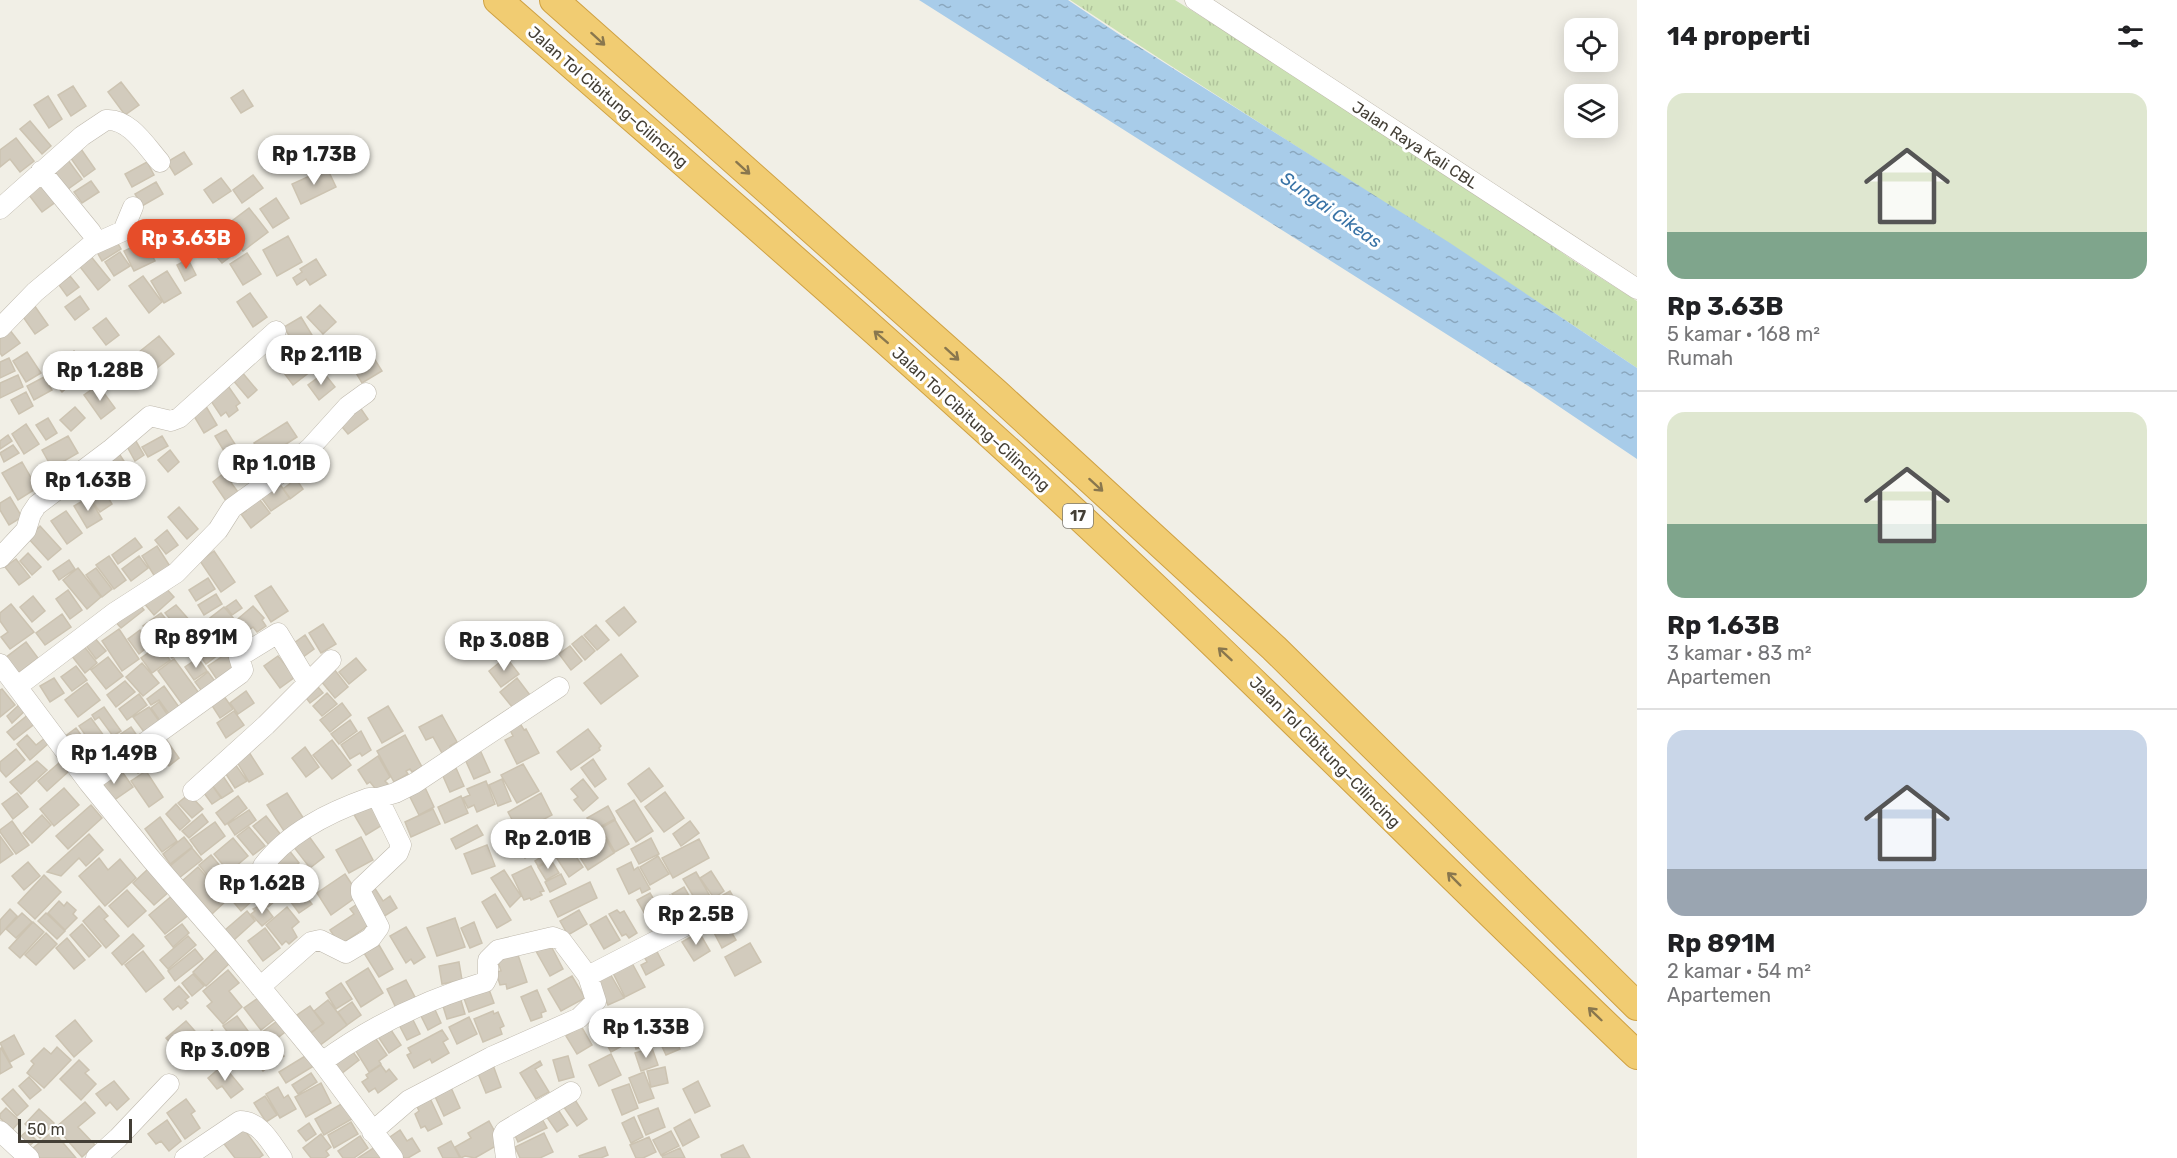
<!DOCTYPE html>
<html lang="id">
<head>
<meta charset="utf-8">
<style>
  body { margin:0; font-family:Rubik,sans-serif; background:#f2f2f2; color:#202124; height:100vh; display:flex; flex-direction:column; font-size:22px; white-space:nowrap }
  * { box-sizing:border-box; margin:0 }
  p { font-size:20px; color:#757577 }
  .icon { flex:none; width:33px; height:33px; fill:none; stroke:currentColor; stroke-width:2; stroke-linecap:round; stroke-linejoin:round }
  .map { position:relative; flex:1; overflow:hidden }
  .side { display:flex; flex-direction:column; background:#fff; width:540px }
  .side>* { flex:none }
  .fabs { position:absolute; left:1564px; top:18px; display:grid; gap:12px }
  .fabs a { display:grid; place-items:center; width:54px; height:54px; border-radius:12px; background:#fff; box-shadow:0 3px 15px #0003; font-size:30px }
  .scale { position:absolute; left:18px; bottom:15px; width:114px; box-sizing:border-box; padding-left:6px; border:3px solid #443f36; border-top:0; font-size:16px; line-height:21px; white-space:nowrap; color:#443f36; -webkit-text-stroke:4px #fff; paint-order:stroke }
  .price { position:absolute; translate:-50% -51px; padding:0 14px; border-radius:21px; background:#fff; color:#222; font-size:20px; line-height:39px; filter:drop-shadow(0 2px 3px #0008) }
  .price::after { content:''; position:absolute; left:50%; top:36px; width:18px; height:14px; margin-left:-9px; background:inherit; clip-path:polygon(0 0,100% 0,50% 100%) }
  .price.active { background:#e64d29; color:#fff }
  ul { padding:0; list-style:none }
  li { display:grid; align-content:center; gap:12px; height:318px; padding:0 30px }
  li+li { border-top:2px solid #e0e0e0 }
  li span { display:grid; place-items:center; height:186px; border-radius:18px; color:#555 }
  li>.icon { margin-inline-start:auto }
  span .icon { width:108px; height:108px; fill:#fffc; stroke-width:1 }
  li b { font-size:26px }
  h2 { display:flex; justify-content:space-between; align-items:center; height:72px; padding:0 30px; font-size:26px }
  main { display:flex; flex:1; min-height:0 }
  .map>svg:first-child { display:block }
  .grass { fill:url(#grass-tufts) }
  .water { fill:url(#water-ripples) }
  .building { fill:#d2cbbd; stroke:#ccc3b1; stroke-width:1.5 }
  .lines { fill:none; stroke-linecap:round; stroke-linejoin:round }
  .minor-casing { stroke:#bfb9ad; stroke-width:21 }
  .highway-casing { stroke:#cfa143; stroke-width:30 }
  .minor { stroke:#fff; stroke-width:20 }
  .highway { stroke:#f1cc72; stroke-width:28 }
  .oneway { stroke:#89774e }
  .labels { text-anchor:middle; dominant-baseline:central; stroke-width:6; stroke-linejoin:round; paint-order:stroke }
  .shield { fill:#fff; stroke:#7c7972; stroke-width:1.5 }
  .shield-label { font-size:15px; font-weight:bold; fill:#443f36 }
  .street-label { font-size:16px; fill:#443f36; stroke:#fff }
  .water-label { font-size:18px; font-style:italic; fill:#3973a6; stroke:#fff }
</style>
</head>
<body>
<main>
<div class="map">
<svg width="1637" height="1158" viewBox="0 0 1637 1158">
  <defs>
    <pattern id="grass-tufts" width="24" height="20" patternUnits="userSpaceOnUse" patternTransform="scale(1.5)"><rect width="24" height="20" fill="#cbe2b3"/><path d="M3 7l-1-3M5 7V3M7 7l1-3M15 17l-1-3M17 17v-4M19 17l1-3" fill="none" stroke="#b0c39b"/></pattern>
    <pattern id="water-ripples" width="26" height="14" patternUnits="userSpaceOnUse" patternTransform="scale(1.5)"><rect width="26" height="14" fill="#a8cce9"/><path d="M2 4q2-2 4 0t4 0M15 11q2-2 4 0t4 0" fill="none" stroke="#8aa7be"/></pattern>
  </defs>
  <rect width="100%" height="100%" fill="#f1efe6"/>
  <path class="grass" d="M 1070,0 L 1175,0 L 1423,155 L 1574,261 L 1637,301 L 1637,368 C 1450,242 1258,124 1070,0 Z"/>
  <path class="water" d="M 919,0 L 1068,0 L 1117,33 L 1450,243 L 1637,368 L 1637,459 L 1533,389 Z"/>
  <path class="building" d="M 121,82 L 139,105 L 125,115 L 108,92 Z
    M 73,86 L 86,106 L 71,116 L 58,95 Z
    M 243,90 L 253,106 L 241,113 L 231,98 Z
    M 48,96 L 62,119 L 49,128 L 34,105 Z
    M 30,121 L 51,146 L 42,154 L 20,129 Z
    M 16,138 L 34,161 L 20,172 L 10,159 L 0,167 L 0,150 Z
    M 81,149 L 95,169 L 84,177 L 70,157 Z
    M 184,152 L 192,164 L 175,175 L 167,162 Z
    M 68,160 L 82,179 L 64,192 L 50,173 Z
    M 147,162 L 154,175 L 132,187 L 125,174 Z
    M 327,168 L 336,187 L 301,204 L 292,184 Z
    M 253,175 L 263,188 L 242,203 L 233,190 Z
    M 221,178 L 231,191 L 213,203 L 204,190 Z
    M 40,179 L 57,201 L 42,212 L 25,190 Z
    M 91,181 L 99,192 L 82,203 L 74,192 Z
    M 156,182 L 163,194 L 142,206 L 135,194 Z
    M 276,198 L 289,218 L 273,228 L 260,209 Z
    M 249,208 L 268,232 L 243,251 L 224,227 Z
    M 153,221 L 171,245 L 158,255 L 140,231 Z
    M 288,236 L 302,262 L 277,276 L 263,250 Z
    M 116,240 L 121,249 L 102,261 L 97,252 Z
    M 145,241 L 155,261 L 134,271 L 124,251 Z
    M 223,241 L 234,254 L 222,263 L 211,250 Z
    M 120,252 L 130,266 L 114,276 L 105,262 Z
    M 247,253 L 261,274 L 243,285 L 230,264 Z
    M 89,254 L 110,280 L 98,290 L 77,263 Z
    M 188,259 L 196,275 L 185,281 L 177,265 Z
    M 316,259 L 326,275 L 310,285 L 306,279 L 297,285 L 293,278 L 302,272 L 300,269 Z
    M 167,271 L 181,293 L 164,303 L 151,281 Z
    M 70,276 L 79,287 L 67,296 L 59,285 Z
    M 143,276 L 162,302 L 149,313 L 129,286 Z
    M 250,293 L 267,317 L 253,327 L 237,302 Z
    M 80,296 L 89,309 L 75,320 L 65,307 Z
    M 34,305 L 48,325 L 35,334 L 21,314 Z
    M 320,305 L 336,322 L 323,334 L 307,317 Z
    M 301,317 L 315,340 L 298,351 L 284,327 Z
    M 106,318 L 119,335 L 106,345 L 93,328 Z
    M 9,329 L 20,343 L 2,356 L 0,353 L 0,335 Z
    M 159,336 L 174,354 L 134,387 L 119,368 Z
    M 308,349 L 320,364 L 293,385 L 281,369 Z
    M 368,349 L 382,371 L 362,383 L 349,361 Z
    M 74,351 L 92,371 L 80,381 L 63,360 Z
    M 27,352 L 41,373 L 26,382 L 13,361 Z
    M 9,358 L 15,371 L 0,378 L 0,362 Z
    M 66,371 L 75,381 L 62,392 L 53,381 Z
    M 241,371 L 257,390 L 248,398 L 232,379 Z
    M 324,373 L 335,387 L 319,400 L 308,385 Z
    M 18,375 L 23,387 L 0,398 L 0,383 Z
    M 44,377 L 52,390 L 34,400 L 27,386 Z
    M 226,383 L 240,403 L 236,406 L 238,410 L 229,417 L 226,412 L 221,416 L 207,395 Z
    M 98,385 L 115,408 L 101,419 L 84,395 Z
    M 26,392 L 33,406 L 19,414 L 11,400 Z
    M 204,403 L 217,425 L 204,433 L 191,411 Z
    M 359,406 L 368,419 L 348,434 L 338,422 Z
    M 75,407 L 85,418 L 71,431 L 60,420 Z
    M 48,418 L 57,433 L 46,440 L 36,425 Z
    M 287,422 L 297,437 L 283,446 L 290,456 L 277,465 L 269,454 L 263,458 L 254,443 Z
    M 26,424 L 39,444 L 24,454 L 12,434 Z
    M 226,430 L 238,449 L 227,456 L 215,436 Z
    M 8,435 L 12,441 L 0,449 L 0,441 Z
    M 68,436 L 78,453 L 52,468 L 42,450 Z
    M 133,436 L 144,455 L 135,461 L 124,441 Z
    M 162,436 L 168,446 L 148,457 L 142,447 Z
    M 13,445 L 19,453 L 4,462 L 0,453 Z
    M 251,446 L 266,467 L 245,482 L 230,461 Z
    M 170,450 L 179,462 L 168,472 L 158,460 Z
    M 118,452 L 133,475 L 113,488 L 98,465 Z
    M 22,462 L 37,488 L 18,500 L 2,473 Z
    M 224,473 L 238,492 L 226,501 L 213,482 Z
    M 276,479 L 290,498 L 271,511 L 258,493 Z
    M 296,479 L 303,489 L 290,499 L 283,489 Z
    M 103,489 L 112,504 L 100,512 L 90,498 Z
    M 10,497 L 22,517 L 9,525 L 0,510 L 0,503 Z
    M 89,497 L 102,519 L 87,528 L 74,506 Z
    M 260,500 L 270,513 L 251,528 L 241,514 L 246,511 L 242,506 Z
    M 179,507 L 198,529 L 187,539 L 168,517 Z
    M 66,511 L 82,533 L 67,544 L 51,521 Z
    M 40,526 L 61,549 L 48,560 L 28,538 Z
    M 167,530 L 178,545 L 166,554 L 155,540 Z
    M 135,538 L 142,547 L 118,564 L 112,555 Z
    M 157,546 L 173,571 L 157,580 L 142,556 Z
    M 214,551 L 235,582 L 221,592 L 200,561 Z
    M 28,553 L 41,567 L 32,575 L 20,561 Z
    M 109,556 L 126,580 L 114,589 L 96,565 Z
    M 139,556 L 148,568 L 131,581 L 122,569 Z
    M 16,559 L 30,577 L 19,585 L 5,567 Z
    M 69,560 L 75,569 L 59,580 L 53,571 Z
    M 78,568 L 101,597 L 87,609 L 63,580 Z
    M 96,568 L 112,589 L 102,597 L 86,575 Z
    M 208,578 L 215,589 L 196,601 L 189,590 Z
    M 163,585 L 174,597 L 154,615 L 143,602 Z
    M 271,586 L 288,611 L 271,622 L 255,596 Z
    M 68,590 L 82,610 L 70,619 L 56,599 Z
    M 216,594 L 222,604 L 204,615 L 198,605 Z
    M 33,596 L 45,611 L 32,622 L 20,607 Z
    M 136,600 L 144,610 L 121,628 L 113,619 Z
    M 236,600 L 242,608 L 232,615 L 226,607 Z
    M 11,604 L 34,632 L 10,649 L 1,637 L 8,632 L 0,621 L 0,613 Z
    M 176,605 L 191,622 L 180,631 L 165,613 Z
    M 253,606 L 264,618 L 262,620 L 266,626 L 257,632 L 253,627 L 243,635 L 233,623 Z
    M 224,607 L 235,620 L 220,631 L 210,618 Z
    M 624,607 L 636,622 L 619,636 L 606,621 Z
    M 161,613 L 173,628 L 155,641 L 143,626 Z
    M 62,614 L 71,627 L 45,645 L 36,633 Z
    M 323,624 L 336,644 L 321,653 L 309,633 Z
    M 596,625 L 609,640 L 597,650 L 584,635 Z
    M 119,629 L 139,659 L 122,671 L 102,641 Z
    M 140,630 L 151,644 L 139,654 L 128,639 Z
    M 176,630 L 188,645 L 172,658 L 160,642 Z
    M 305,635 L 314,649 L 299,660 L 290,646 Z
    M 93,636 L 106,651 L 96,659 L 84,643 Z
    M 582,636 L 595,651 L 585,660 L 572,644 Z
    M 215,640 L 223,651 L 206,664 L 198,653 Z
    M 80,641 L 97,663 L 85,673 L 68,651 Z
    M 26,642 L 38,658 L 17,674 L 5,658 Z
    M 159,645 L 170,660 L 152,673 L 141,658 Z
    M 570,646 L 582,661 L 571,670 L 559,654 Z
    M 226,654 L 236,668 L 218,681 L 208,666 Z
    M 621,654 L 638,676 L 601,704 L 584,683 Z
    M 278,656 L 295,677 L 280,688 L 264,666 Z
    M 108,657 L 123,676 L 106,689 L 91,670 Z
    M 506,657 L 519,674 L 501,687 L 489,671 Z
    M 198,658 L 207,671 L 194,680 L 185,667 Z
    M 356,658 L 366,670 L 349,684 L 339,672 Z
    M 174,659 L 199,693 L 182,704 L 158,671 Z
    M 142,663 L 159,683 L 143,696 L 126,677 Z
    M 330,664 L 348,687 L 335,698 L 316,675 Z
    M 76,666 L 87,680 L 72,691 L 61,677 Z
    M 208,672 L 217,684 L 204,694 L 195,682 Z
    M 54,678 L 64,693 L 50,702 L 40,686 Z
    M 517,678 L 530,695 L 513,708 L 500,692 Z
    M 125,681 L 135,692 L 116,707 L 107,695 Z
    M 313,681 L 323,693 L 310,703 L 301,691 Z
    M 87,683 L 100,700 L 78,717 L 65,700 Z
    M 164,686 L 179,707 L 169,714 L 159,700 L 151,705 L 147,699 Z
    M 2,689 L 15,705 L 0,717 L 0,690 Z
    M 246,691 L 254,703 L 238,714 L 230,703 Z
    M 221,692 L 233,709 L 220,718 L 209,701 Z
    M 327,693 L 337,704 L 322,716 L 313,706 Z
    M 139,694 L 147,705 L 127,720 L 119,709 Z
    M 22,702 L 28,708 L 12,723 L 7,716 Z
    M 159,702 L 171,720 L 163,725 L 151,708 Z
    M 342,703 L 351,715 L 330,732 L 320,720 Z
    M 388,706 L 403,731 L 382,743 L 368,718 Z
    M 104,707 L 121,731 L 113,736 L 99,717 L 95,720 L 92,715 Z
    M 149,707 L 162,725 L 147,736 L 133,717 Z
    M 234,711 L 244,725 L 226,738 L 217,723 Z
    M 30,713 L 37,722 L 14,740 L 7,732 Z
    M 442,715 L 457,742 L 450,746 L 452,750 L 443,755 L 433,737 L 426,740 L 419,727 Z
    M 91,718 L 107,740 L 95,749 L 79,726 Z
    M 350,720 L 357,731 L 339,744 L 331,734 Z
    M 518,720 L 524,730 L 526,729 L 539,753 L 517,764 L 505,740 L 513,736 L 508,726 Z
    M 131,727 L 140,740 L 124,751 L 115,738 Z
    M 76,728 L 92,750 L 79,759 L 63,738 Z
    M 588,729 L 601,746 L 599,748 L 600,750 L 571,770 L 557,752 Z
    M 361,731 L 371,750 L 362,756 L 360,753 L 350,759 L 341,745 Z
    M 27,735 L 36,745 L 45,738 L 49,743 L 30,760 L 17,744 Z
    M 405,735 L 422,767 L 412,772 L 410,769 L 406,771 L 408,774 L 394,782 L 377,751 Z
    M 332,740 L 351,765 L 332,779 L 313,755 Z
    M 167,741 L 179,758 L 169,766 L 156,749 Z
    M 305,747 L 319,767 L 306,777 L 292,758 Z
    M 143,748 L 153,763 L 138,773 L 128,758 Z
    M 16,749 L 25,760 L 6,777 L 0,770 L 0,762 Z
    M 247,749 L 263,774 L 249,782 L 234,757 Z
    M 480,750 L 490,772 L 474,779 L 464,757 Z
    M 378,756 L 390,777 L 385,781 L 388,784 L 378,792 L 370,782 L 367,784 L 358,770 Z
    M 593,759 L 606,779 L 595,787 L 581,768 Z
    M 37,761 L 47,770 L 21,794 L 10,782 Z
    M 233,761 L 247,781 L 235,788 L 222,768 Z
    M 59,763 L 68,772 L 47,791 L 38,781 Z
    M 523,764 L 539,791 L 517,803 L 501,775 Z
    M 118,766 L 133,787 L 110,803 L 95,783 Z
    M 456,768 L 464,786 L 450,792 L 442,774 Z
    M 649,768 L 663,786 L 641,802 L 628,784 Z
    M 146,771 L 163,797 L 149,807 L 131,781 Z
    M 221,773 L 233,791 L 222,798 L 209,781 Z
    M 502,779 L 511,801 L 498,806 L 489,785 Z
    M 583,779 L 598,798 L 583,811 L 574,800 L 578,797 L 571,789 Z
    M 422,781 L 434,807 L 419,815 L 406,789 Z
    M 486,781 L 495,804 L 477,812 L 474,805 L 468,808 L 463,798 L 470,795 L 467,789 Z
    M 210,782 L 221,798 L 212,804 L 201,789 Z
    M 64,788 L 79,805 L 54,826 L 40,809 Z
    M 665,792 L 684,818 L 664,832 L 645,807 Z
    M 17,793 L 28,807 L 13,819 L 2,804 Z
    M 287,793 L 306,822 L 286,834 L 267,805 Z
    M 541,793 L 552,815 L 531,826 L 529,823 L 517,829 L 508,812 Z
    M 189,794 L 203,809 L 192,818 L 178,803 Z
    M 238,796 L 247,808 L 225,825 L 216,813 Z
    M 461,796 L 468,813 L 445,823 L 438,807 Z
    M 634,800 L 653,831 L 636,842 L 616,811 Z
    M 371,802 L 384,824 L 366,835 L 353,813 Z
    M 176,804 L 190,821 L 180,830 L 166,814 Z
    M 91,805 L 102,818 L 68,849 L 56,836 Z
    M 608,806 L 615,819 L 594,830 L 587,818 Z
    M 433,809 L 440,824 L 411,837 L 405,822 Z
    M 249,810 L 256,820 L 235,835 L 228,824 Z
    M 202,814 L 208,822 L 189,838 L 182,831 Z
    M 42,815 L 51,825 L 32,843 L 23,833 Z
    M 266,816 L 281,835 L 269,845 L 253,826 Z
    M 160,817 L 177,841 L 162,852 L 145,829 Z
    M 615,820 L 629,844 L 615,852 L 601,828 Z
    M 12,821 L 29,845 L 16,854 L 0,832 L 0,830 Z
    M 690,821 L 699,833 L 681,846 L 673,834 Z
    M 215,822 L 225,836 L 201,855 L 190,840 Z
    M 542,822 L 553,842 L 525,858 L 514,838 Z
    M 477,825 L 483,835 L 456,849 L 451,839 Z
    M 249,827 L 265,846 L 253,855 L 237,836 Z
    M 601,831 L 614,853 L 588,870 L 574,848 Z
    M 89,834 L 103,850 L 86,866 L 79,858 L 61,876 L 47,872 Z
    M 308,835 L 324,857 L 310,868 L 293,846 Z
    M 0,836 L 13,854 L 0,863 Z
    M 184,837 L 192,847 L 170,864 L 163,854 Z
    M 361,837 L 373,860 L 349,873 L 336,850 Z
    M 233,838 L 248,856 L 229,872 L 214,854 Z
    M 651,838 L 659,854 L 639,864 L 631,849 Z
    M 699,839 L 709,858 L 673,878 L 662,858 Z
    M 487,845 L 495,866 L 472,874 L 464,854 Z
    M 568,845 L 583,867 L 569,877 L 554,854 Z
    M 192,848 L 202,860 L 179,878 L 170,866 Z
    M 288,849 L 299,863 L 281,878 L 269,863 Z
    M 547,853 L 551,859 L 538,866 L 535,861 Z
    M 211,855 L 220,866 L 208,876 L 199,865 Z
    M 658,856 L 669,874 L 650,885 L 640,867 Z
    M 99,858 L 108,870 L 120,859 L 136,878 L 105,906 L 79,876 Z
    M 551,860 L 559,873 L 546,880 L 538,867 Z
    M 28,862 L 40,876 L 24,890 L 12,876 Z
    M 631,862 L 634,870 L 638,867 L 650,889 L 642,893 L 640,888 L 629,894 L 617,869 Z
    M 531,866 L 544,891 L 540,892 L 542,895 L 531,900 L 530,898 L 524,900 L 512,875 Z
    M 198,867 L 227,900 L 212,914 L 182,881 Z
    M 149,868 L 170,891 L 154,905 L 133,883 Z
    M 224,868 L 237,884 L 225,894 L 211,878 Z
    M 258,868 L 281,896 L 268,907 L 257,894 L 255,897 L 242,882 Z
    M 504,870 L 521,896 L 510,907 L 491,878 Z
    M 711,871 L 724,891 L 714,898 L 700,878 Z
    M 696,872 L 710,896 L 698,904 L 683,879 Z
    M 345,874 L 359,895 L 331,915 L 317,893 Z
    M 561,874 L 566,884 L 550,892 L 545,882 Z
    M 44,875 L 61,892 L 35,919 L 18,903 Z
    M 293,880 L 312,904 L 299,913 L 281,889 Z
    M 590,882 L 597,898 L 558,917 L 550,901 Z
    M 374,887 L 383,901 L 390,896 L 397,908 L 380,919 L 363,893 Z
    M 684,887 L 695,906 L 684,913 L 672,894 Z
    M 240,889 L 251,902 L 241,911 L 230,898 Z
    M 127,890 L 146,911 L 128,927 L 109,906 Z
    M 730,891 L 739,907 L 711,923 L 702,907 Z
    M 650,893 L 663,915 L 650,923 L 637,900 Z
    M 174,894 L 190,914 L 165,934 L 149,915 Z
    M 495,894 L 511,920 L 497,928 L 482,902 Z
    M 670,895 L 682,916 L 670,923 L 658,902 Z
    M 59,901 L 64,906 L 67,902 L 76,910 L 73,914 L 77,918 L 65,930 L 48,913 Z
    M 362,901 L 375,921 L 340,945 L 330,930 L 354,914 L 350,909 Z
    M 263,904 L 273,917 L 262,926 L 251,914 L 255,911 L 253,909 Z
    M 99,906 L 108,916 L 104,919 L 119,936 L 106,948 L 83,921 Z
    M 287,907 L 299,922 L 292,928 L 297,937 L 289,944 L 286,941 L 282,945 L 266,925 Z
    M 697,908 L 707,924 L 693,933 L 683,918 Z
    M 10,909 L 17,916 L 0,935 L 0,920 Z
    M 579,910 L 587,924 L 568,935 L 560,921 Z
    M 617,910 L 620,913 L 624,911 L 637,933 L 629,938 L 626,934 L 622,936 L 609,914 Z
    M 247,911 L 255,921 L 234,940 L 225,930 Z
    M 22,913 L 32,922 L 16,938 L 6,929 Z
    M 46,913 L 65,931 L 57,939 L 38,921 Z
    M 606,916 L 620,940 L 604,949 L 590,925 Z
    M 455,918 L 465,947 L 437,956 L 427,928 Z
    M 723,918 L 736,940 L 722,948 L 710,925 Z
    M 33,922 L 44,932 L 20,958 L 9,948 Z
    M 474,922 L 482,943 L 470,948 L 461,928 Z
    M 82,924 L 101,946 L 89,957 L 70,935 Z
    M 182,924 L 189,933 L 173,947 L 165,937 Z
    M 406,927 L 425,957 L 414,964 L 411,959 L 406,963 L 390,936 Z
    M 265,928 L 280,948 L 263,961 L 248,941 Z
    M 699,932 L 710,951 L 694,961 L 682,942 Z
    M 46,933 L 57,944 L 36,965 L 25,955 Z
    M 133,934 L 144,946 L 122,965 L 112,953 Z
    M 188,936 L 196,945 L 168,969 L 160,960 Z
    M 67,938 L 85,960 L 74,969 L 56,948 Z
    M 750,943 L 761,962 L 735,976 L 725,957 Z
    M 550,944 L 563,969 L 550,976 L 536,951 Z
    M 653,944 L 664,965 L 646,975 L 641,965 L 647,962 L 641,951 Z
    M 379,945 L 393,969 L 379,977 L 364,953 Z
    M 220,946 L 233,960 L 206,986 L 193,972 Z
    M 195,949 L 203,959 L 175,981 L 168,971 Z
    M 143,951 L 164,978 L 146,992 L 125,965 Z
    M 517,952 L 527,982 L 507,989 L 506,984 L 500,985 L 496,972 L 501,971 L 497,959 Z
    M 459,962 L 462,980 L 442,984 L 439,966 Z
    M 632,963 L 645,987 L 625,997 L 613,973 Z
    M 368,968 L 383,993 L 361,1007 L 346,982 Z
    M 228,970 L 239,983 L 229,991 L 242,1007 L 223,1024 L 207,1006 L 212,1002 L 203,991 Z
    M 608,970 L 624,998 L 608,1005 L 596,981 Z
    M 193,974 L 204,986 L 192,996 L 182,983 Z
    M 572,976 L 585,998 L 561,1011 L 548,989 Z
    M 406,980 L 416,999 L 396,1008 L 387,989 Z
    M 341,983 L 352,999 L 336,1009 L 326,993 Z
    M 487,984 L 494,1003 L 469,1012 L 462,993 Z
    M 179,986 L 189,997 L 185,1000 L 188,1003 L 181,1009 L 178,1006 L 173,1010 L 164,999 Z
    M 537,990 L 546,1011 L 541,1013 L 542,1017 L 531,1021 L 521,997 Z
    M 460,997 L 465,1014 L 447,1019 L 442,1003 Z
    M 258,998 L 275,1019 L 261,1030 L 244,1008 Z
    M 328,1000 L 347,1025 L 319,1046 L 310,1034 L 324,1023 L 314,1011 Z
    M 352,1002 L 361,1015 L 347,1025 L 338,1012 Z
    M 432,1003 L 441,1023 L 428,1030 L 418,1010 Z
    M 310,1006 L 323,1024 L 310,1033 L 297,1015 Z
    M 665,1009 L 672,1022 L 651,1033 L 644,1020 Z
    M 685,1010 L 692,1025 L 680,1031 L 673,1016 Z
    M 493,1011 L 494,1014 L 498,1012 L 504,1026 L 500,1028 L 502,1034 L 483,1042 L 474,1019 Z
    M 409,1012 L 420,1034 L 407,1040 L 396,1019 Z
    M 237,1016 L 251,1035 L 237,1045 L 223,1026 Z
    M 469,1017 L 477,1034 L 457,1044 L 449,1027 Z
    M 281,1018 L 289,1029 L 258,1053 L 249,1042 Z
    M 640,1019 L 649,1044 L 636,1049 L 627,1024 Z
    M 75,1020 L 92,1041 L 74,1057 L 56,1036 Z
    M 186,1021 L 201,1038 L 181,1055 L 166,1038 Z
    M 613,1025 L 624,1045 L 611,1052 L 600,1032 Z
    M 581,1026 L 592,1045 L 577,1054 L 566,1036 Z
    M 389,1027 L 401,1045 L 389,1053 L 377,1035 Z
    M 670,1028 L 680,1049 L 666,1055 L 656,1034 Z
    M 212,1030 L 215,1034 L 217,1032 L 224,1039 L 221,1041 L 224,1045 L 209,1058 L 196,1044 Z
    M 442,1030 L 448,1039 L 443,1042 L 449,1053 L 432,1063 L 430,1059 L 414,1068 L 407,1055 L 411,1053 L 408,1048 Z
    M 14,1035 L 24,1054 L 10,1062 L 0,1043 Z
    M 374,1036 L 387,1055 L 379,1061 L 381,1064 L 369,1072 L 354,1048 Z
    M 276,1045 L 284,1056 L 263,1071 L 255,1060 Z
    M 57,1047 L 71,1060 L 44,1088 L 27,1073 L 34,1064 L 31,1061 L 44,1048 L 51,1054 Z
    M 349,1047 L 359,1060 L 341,1074 L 332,1061 Z
    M 1,1048 L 12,1067 L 0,1074 L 0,1049 Z
    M 652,1048 L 658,1065 L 641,1071 L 635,1053 Z
    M 310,1053 L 317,1064 L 286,1083 L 279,1072 Z
    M 611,1054 L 621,1075 L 599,1086 L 589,1065 Z
    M 568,1056 L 574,1077 L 559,1081 L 553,1060 Z
    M 79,1060 L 89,1070 L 85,1073 L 96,1084 L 81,1100 L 60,1079 Z
    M 540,1061 L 542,1065 L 535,1069 L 549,1092 L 536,1099 L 520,1073 Z
    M 223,1065 L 243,1089 L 231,1098 L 222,1086 L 217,1089 L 208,1078 Z
    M 381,1065 L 386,1072 L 389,1069 L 397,1079 L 378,1093 L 375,1088 L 369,1092 L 362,1082 L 368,1078 L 366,1075 Z
    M 493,1065 L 501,1087 L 486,1093 L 477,1071 Z
    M 665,1067 L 668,1083 L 651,1087 L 647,1071 Z
    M 644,1072 L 654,1098 L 639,1103 L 629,1078 Z
    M 311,1073 L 317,1082 L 298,1094 L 292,1085 Z
    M 29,1077 L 41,1090 L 30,1099 L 19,1086 Z
    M 114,1081 L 129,1099 L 117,1110 L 110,1102 L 106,1106 L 96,1094 Z
    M 698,1081 L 710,1106 L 695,1113 L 683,1089 Z
    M 321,1083 L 331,1103 L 306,1117 L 295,1097 Z
    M 449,1083 L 460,1108 L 444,1116 L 432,1090 Z
    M 629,1084 L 638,1108 L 622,1115 L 612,1090 Z
    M 278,1087 L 284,1098 L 288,1095 L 296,1109 L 280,1118 L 266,1094 Z
    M 13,1089 L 28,1106 L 17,1116 L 2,1099 Z
    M 428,1094 L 442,1124 L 428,1131 L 425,1126 L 421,1128 L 415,1114 L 419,1111 L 414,1100 Z
    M 572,1095 L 587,1119 L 577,1126 L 561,1103 Z
    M 265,1096 L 277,1115 L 266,1122 L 254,1103 Z
    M 186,1099 L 195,1111 L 191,1114 L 200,1128 L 185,1139 L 167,1113 Z
    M 85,1102 L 95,1113 L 78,1127 L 95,1145 L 82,1157 L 56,1127 Z
    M 343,1103 L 352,1119 L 324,1135 L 315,1119 Z
    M 555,1105 L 568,1125 L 557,1132 L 544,1113 Z
    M 6,1108 L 20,1121 L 12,1130 L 0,1118 L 0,1114 Z
    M 658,1108 L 665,1127 L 646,1135 L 638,1116 Z
    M 39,1109 L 54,1123 L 40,1138 L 25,1124 Z
    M 541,1117 L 547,1128 L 518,1142 L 513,1131 Z
    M 634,1117 L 643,1137 L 631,1143 L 622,1123 Z
    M 690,1119 L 699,1137 L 683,1146 L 674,1128 Z
    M 167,1120 L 181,1141 L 169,1151 L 161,1141 L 156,1144 L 148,1134 Z
    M 489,1121 L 501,1143 L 475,1158 L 465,1156 L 461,1158 L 455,1147 L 471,1138 L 468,1133 Z
    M 351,1122 L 358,1134 L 334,1148 L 328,1135 Z
    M 309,1123 L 316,1134 L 306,1141 L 298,1131 Z
    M 241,1125 L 263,1155 L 259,1158 L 235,1158 L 221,1140 Z
    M 400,1130 L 407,1141 L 412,1138 L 420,1151 L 408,1158 L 403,1158 L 390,1137 Z
    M 27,1131 L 36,1140 L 29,1146 L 20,1137 Z
    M 53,1131 L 76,1158 L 40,1158 L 32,1149 Z
    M 671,1131 L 679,1146 L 661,1155 L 653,1140 Z
    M 544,1133 L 553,1152 L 540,1158 L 520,1158 L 515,1147 Z
    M 321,1134 L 331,1147 L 326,1151 L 329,1155 L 325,1158 L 311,1158 L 303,1148 Z
    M 360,1136 L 368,1148 L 354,1158 L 343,1158 L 338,1151 Z
    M 649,1137 L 656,1152 L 643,1158 L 636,1158 L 630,1145 Z
    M 451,1141 L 460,1158 L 443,1158 L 438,1148 Z
    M 743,1145 L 750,1158 L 722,1158 L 721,1155 Z
    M 375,1147 L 382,1158 L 358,1158 Z
    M 605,1147 L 608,1155 L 601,1158 L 580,1158 L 579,1156 Z
    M 680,1148 L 685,1158 L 663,1158 L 662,1156 Z"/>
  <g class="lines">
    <g class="minor-casing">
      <path id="minor" d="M 1195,0 L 1637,289
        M 0,209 L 82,136 L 106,120 C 129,118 146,146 160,162
        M 94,244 L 123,231 L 133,207
        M 0,328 L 35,292 L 96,241 L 91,232 L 41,171
        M 0,558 L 26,530 L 31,514 L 37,505 L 110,450 L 150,416 L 171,421 L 179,418 L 276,331
        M 0,664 L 89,783 L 151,859 L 230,950 L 322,1062 L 393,1158
        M 18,686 L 114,613 L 176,573 L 218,530 L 232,508 L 279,474 L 310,448 L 348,406 L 366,393
        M 89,783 L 240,674 L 243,670 L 239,657 L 278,633 L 307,681
        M 193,791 L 266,725 L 331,660
        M 378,798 L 395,793 L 415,783 L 559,687
        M 588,976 L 683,927
        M 260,987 L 311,942 L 320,940 L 346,953 L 371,938 L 379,927 L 361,893 L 361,888 L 398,853 L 401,845 L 378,798 L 369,798 C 330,812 288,832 263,866
        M 322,1062 C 373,1025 424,1000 485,982 L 488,976 L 488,960 L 498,950 L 553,937 L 561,940 L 588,976 L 596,1001 L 579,1018 L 491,1057 L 409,1100 L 372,1132
        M 0,1131 L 29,1158
        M 96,1158 L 118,1138 L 169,1084
        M 185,1158 L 240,1121 C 260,1121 271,1143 282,1158
        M 506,1158 L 503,1135 L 505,1131 L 571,1092"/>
    </g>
    <g class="highway-casing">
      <path id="highway" d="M 498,0 C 656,139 816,276 972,418 C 1200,623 1415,843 1637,1055
        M 554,0 L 997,394 L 1274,648 L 1637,1006"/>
    </g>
    <use href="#minor" class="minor"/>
    <use href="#highway" class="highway"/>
  </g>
  <defs><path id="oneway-shaft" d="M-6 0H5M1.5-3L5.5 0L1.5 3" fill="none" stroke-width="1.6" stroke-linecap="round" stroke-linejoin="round" transform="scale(1.5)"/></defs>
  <g class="oneway">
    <use href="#oneway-shaft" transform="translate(598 39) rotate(42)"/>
    <use href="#oneway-shaft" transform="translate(743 168) rotate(42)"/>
    <use href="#oneway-shaft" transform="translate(881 337) rotate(-139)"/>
    <use href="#oneway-shaft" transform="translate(952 354) rotate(42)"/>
    <use href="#oneway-shaft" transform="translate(1096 485) rotate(42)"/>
    <use href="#oneway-shaft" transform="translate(1225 654) rotate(-137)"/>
    <use href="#oneway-shaft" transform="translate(1454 879) rotate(-135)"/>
    <use href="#oneway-shaft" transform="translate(1595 1014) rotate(-136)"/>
  </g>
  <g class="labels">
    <rect class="shield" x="1063" y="504" width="30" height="24" rx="4.5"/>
    <g class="shield-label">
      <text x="1078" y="516">17</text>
    </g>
    <g class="street-label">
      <text transform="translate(608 97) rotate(41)">Jalan Tol Cibitung–Cilincing</text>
      <text transform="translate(1415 145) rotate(33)">Jalan Raya Kali CBL</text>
      <text transform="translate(971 419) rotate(42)">Jalan Tol Cibitung–Cilincing</text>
      <text transform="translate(1325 752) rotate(45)">Jalan Tol Cibitung–Cilincing</text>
    </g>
    <g class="water-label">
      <text transform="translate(1331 210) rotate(35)">Sungai Cikeas</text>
    </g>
  </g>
</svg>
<div class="fabs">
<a><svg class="icon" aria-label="locate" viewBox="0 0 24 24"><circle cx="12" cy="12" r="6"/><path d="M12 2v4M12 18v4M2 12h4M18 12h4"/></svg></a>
<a><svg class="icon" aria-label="layers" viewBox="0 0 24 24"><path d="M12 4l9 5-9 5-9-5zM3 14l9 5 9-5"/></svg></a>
</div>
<div class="scale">50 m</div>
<b class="price" style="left:314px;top:186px">Rp 1.73B</b>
<b class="price active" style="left:186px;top:270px">Rp 3.63B</b>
<b class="price" style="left:321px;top:386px">Rp 2.11B</b>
<b class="price" style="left:100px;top:402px">Rp 1.28B</b>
<b class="price" style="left:274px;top:495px">Rp 1.01B</b>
<b class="price" style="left:88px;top:512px">Rp 1.63B</b>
<b class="price" style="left:196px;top:669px">Rp 891M</b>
<b class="price" style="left:504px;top:672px">Rp 3.08B</b>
<b class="price" style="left:114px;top:785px">Rp 1.49B</b>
<b class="price" style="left:548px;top:870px">Rp 2.01B</b>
<b class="price" style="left:262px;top:915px">Rp 1.62B</b>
<b class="price" style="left:696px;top:946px">Rp 2.5B</b>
<b class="price" style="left:646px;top:1059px">Rp 1.33B</b>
<b class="price" style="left:225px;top:1082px">Rp 3.09B</b>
</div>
<section class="side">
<h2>14 properti<svg class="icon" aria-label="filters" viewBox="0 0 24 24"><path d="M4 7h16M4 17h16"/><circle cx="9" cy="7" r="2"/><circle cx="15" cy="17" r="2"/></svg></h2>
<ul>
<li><span style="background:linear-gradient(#dfe7d0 75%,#7fa58c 0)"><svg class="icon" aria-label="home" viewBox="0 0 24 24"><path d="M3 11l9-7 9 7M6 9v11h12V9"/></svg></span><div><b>Rp 3.63B</b><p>5 kamar · 168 m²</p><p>Rumah</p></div></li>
<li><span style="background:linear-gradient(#dfe7d0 60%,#7fa58c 0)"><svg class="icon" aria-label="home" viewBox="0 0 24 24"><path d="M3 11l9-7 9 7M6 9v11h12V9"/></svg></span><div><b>Rp 1.63B</b><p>3 kamar · 83 m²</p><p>Apartemen</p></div></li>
<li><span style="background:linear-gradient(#c9d6e8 75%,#9aa5b1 0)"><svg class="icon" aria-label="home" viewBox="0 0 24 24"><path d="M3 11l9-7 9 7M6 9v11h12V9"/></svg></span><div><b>Rp 891M</b><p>2 kamar · 54 m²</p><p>Apartemen</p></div></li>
</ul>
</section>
</main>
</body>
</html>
